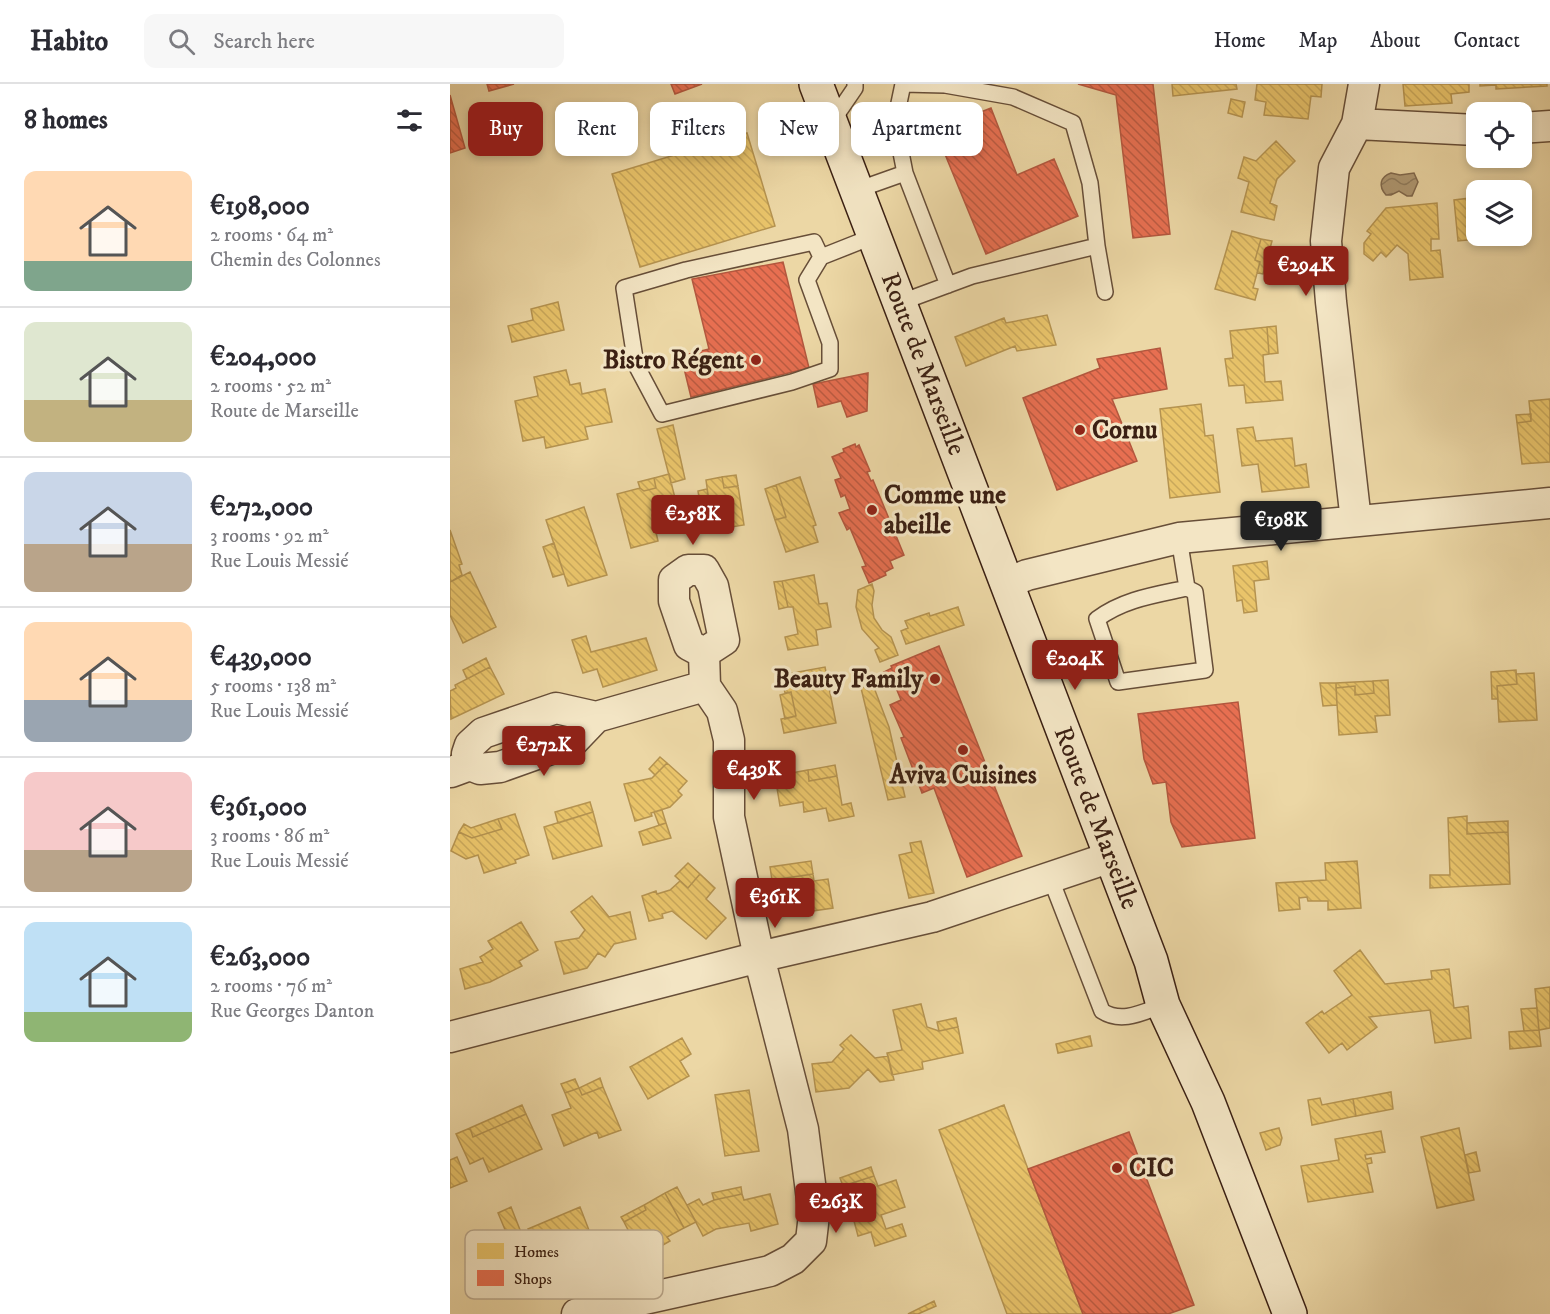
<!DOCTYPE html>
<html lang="en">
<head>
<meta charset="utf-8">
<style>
  body { margin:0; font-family:"IM FELL DW Pica",serif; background:#f7f7f7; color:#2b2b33; height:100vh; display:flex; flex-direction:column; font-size:22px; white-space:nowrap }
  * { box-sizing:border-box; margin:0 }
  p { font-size:20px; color:#7c7c81 }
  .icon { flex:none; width:33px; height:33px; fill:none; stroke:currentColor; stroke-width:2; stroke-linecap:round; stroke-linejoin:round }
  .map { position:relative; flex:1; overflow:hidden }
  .details { display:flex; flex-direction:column; background:#fff; width:450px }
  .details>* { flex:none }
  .top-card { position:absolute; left:18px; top:18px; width:570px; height:54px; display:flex; gap:12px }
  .fabs { position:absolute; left:1016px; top:18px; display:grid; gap:12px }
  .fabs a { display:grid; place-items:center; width:66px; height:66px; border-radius:12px; background:#fff; box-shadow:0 3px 9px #0003; font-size:30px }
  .price { position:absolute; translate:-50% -51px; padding:0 14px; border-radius:6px; background:#8f2418; color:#fff; font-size:20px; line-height:39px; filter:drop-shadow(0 2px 3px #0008) }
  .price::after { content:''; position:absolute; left:50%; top:36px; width:18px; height:14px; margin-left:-9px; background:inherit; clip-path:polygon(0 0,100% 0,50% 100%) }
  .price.selected { background:#222; color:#fff }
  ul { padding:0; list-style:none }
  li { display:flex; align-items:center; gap:18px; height:150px; padding:0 24px }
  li+li { border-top:2px solid #e1e1e2 }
  li span { display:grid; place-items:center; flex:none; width:168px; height:120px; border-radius:12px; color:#555 }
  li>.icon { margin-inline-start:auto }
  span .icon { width:72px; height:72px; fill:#fffc; stroke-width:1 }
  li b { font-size:26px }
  h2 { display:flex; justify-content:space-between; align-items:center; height:72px; padding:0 24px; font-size:26px }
  .chip { padding:0 21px; border-radius:12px; background:#fff; box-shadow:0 3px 9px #0003; font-size:21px; line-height:54px }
  .chip.selected { background:#8f2418; color:#fff }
  header { display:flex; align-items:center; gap:36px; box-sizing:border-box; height:84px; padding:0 30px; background:#fff; border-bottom:2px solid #e1e1e2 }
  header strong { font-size:28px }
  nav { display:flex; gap:33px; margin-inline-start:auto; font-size:21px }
  .search { width:420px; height:54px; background:#f7f7f7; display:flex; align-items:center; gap:15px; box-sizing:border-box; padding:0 21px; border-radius:12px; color:#7c7c81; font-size:22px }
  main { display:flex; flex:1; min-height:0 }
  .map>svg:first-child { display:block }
  .water { fill:url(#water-waves); stroke:#81694d; stroke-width:1.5 }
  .homes { fill:url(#homes-back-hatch); stroke:#b59350; stroke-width:1.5 }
  .shops { fill:url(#shops-back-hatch); stroke:#b3573e; stroke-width:1.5 }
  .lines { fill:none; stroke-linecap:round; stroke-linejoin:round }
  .lane-casing { stroke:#674e38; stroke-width:18 }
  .street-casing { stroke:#674e38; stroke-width:33 }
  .secondary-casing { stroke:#3b2013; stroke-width:36 }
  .lane { stroke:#f3e5c4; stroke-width:15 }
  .street { stroke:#f3e5c4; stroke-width:30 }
  .secondary { stroke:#f3e5c4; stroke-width:33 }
  .poi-dot { fill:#8f2418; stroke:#f3e5c4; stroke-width:2 }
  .labels { text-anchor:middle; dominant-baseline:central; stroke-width:6; stroke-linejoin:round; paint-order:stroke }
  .poi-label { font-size:26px; font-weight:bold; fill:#3b2013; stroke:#f3e5c4; text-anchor:start }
  .street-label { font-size:26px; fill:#3b2013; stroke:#f3e5c4 }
  .key { fill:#f3e5c4; stroke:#bcaa8f; stroke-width:1.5 }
  .key-label { font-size:16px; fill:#3b2013 }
</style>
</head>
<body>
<header>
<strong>Habito</strong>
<div class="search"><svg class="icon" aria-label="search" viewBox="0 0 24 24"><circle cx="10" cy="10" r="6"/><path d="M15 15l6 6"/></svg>Search here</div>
<nav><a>Home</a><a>Map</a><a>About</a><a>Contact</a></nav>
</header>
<main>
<section class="details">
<h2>8 homes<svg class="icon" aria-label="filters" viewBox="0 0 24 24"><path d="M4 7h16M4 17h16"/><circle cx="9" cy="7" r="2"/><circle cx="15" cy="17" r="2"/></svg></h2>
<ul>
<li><span style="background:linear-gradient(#ffd9b3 75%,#7fa58c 0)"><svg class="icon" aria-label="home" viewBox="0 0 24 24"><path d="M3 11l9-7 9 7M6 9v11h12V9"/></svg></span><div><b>€198,000</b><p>2 rooms · 64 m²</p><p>Chemin des Colonnes</p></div></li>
<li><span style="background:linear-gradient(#dfe7d0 65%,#c2b280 0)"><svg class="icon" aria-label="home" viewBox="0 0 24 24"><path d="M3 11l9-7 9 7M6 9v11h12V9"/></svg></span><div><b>€204,000</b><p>2 rooms · 52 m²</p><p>Route de Marseille</p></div></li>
<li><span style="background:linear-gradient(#c9d6e8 60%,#b9a48a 0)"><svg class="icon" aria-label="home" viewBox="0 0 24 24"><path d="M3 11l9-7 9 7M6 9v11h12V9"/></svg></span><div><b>€272,000</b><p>3 rooms · 92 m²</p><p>Rue Louis Messié</p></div></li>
<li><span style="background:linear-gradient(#ffd9b3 65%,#9aa5b1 0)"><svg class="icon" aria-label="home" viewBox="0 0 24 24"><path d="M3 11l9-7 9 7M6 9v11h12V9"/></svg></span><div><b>€439,000</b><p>5 rooms · 138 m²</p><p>Rue Louis Messié</p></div></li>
<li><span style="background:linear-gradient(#f6c9c9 65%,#b9a48a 0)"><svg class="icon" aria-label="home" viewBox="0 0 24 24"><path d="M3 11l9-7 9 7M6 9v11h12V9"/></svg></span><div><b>€361,000</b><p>3 rooms · 86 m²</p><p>Rue Louis Messié</p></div></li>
<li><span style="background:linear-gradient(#bfe0f5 75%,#8fb573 0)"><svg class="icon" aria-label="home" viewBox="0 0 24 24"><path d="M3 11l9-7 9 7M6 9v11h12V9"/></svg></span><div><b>€263,000</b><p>2 rooms · 76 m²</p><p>Rue Georges Danton</p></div></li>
</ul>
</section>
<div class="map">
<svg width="1100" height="1230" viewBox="0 0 1100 1230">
  <defs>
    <pattern id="water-waves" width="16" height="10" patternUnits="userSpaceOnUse" patternTransform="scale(1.5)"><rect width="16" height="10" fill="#b09973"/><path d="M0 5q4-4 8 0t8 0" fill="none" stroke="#907c5d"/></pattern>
    <pattern id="homes-back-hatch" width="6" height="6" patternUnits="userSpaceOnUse" patternTransform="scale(1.5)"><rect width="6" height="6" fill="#e9c46a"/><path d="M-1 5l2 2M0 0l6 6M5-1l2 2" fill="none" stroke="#c9a85b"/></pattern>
    <pattern id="shops-back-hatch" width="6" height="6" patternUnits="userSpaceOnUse" patternTransform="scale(1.5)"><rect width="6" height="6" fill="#e76f51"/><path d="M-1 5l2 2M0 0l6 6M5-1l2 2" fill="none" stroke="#bc5b42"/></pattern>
  </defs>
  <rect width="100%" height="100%" fill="#ecd7a5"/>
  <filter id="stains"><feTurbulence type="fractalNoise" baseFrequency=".00333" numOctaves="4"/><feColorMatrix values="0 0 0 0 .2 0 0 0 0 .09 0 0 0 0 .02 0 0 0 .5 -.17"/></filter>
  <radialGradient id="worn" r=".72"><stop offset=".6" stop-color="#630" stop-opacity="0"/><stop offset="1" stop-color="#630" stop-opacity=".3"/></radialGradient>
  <path class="water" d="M 941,89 L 950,91 L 964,89 L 968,98 L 962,112 L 957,112 L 949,107 L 941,111 L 936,111 C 928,102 930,93 941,89 Z"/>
  <path class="homes" d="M 722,0 L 786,0 L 787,5 L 723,12 Z
    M 807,0 L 872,0 L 871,13 L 861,12 L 858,35 L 814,31 L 816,18 L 805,16 Z
    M 953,0 L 1019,0 L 1019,8 L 1001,10 L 1002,19 L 955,22 Z
    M 1030,0 L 1097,0 L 1097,2 L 1046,5 L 1046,1 L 1030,2 Z
    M 781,15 L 795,18 L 792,33 L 778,29 Z
    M 297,49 L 325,142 L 190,183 L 162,90 Z
    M 826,57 L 845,77 L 827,95 L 820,119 L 827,122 L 824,136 L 791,128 L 799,98 L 788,94 L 794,73 L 806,77 Z
    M 1072,103 L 1077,143 L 1071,144 L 1071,106 L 1044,106 Z
    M 1026,108 L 1027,155 L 1008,157 L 1004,116 L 1020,114 L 1019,109 Z
    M 987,119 L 989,155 L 981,155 L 981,167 L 990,166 L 993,193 L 960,196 L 958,170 L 947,161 L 936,173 L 931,168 L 923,177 L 914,170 L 914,159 L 921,150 L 917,147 L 936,124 Z
    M 782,147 L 811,155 L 805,176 L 810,178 L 803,204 L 808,205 L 805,216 L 765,205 Z
    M 811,155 L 822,157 L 813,190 L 807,189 L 810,178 L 805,176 Z
    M 108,218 L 114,246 L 62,258 L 58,242 L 83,236 L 81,225 Z
    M 597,231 L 606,261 L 567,267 L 565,262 L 516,282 L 505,253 L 554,234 L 556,239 Z
    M 826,242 L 828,269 L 819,270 L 817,243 Z
    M 817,243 L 819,270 L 813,271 L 815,298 L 831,297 L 833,316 L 796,319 L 794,301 L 779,302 L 775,275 L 783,274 L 780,247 Z
    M 116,286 L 120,301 L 130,299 L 132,310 L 155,305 L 162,338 L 135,343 L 138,355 L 96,364 L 94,353 L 73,357 L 65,317 L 88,312 L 84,293 Z
    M 1100,315 L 1100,378 L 1072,380 L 1067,339 L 1081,337 L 1079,317 Z
    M 751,320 L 755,352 L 763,351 L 770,408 L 720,414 L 710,325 Z
    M 1081,330 L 1081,337 L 1067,339 L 1066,331 Z
    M 223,341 L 235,395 L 221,399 L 207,345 Z
    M 803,343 L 806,357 L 842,354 L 845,382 L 856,380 L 859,403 L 812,408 L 808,380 L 792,382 L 787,345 Z
    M 219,390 L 226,418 L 205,424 L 202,431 L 208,457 L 181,464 L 167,410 L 190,404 L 194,407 L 206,404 L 204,394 Z
    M 286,391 L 288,402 L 274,404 L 272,393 Z
    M 272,393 L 274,404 L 288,402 L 294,441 L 263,446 L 256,396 Z
    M 350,393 L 366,441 L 363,442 L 368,458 L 336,468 L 325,436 L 336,433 L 326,401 Z
    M 204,394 L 206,404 L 194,407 L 190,404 L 188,398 Z
    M 326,401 L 336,433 L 325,436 L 315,405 Z
    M 257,405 L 262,438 L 253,440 L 248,407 Z
    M 134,423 L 157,491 L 118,502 L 96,436 Z
    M 0,446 L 12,480 L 9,481 L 12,491 L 0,498 Z
    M 104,459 L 114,490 L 103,493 L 93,463 Z
    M 817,477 L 819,495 L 804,497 L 807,527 L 794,529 L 792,516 L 787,517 L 783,482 Z
    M 20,488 L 46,543 L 13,559 L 0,531 L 0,498 Z
    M 364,491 L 369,520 L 377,519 L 381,543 L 366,546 L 368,561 L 338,566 L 335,553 L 348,550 L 343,523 L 338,523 L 332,497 Z
    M 332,497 L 338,523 L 329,525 L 324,498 Z
    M 422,500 L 424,507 L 422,521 L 424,534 L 432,546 L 441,553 L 448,571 L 430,578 L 425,566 L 429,564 L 412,545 L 406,523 L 408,506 Z
    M 508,523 L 514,541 L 456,560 L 451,547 L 458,544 L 455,537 L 479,529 L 480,532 Z
    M 136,552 L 141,568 L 196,554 L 207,586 L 153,603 L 147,585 L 133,589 L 122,556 Z
    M 36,574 L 40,583 L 17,595 L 13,586 Z
    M 40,583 L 54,610 L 1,635 L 0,607 L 6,604 L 5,601 Z
    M 375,583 L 386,639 L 334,649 L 331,635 L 346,632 L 341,608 L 335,609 L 331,591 Z
    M 1066,586 L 1067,600 L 1047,602 L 1048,615 L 1042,615 L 1041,588 Z
    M 1084,589 L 1087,636 L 1049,638 L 1047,602 L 1067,600 L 1066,590 Z
    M 938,596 L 940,631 L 925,632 L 927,648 L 889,651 L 886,604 L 905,602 L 905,611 L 924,609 L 923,597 Z
    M 923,597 L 924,609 L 905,611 L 905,602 L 886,604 L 886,599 Z
    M 870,599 L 886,599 L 887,621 L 873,622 Z
    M 423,601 L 439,643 L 455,713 L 438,716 L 411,604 Z
    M 341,608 L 346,632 L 335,635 L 330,611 Z
    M 210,673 L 217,679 L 205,691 L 199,685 Z
    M 217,679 L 237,697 L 228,707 L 232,711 L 220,723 L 201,729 L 202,732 L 185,737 L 174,700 L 202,694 Z
    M 385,681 L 387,692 L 359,697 L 358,686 Z
    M 358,686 L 359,697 L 387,692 L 392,721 L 401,719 L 404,732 L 379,737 L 376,724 L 354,728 L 353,718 L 330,722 L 325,692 Z
    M 140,718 L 143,728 L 108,739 L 105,728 Z
    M 212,726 L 216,739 L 209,741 L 204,728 Z
    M 143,728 L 152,762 L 103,775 L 94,743 Z
    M 65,730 L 79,771 L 65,776 L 66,779 L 34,789 L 28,771 L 16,775 L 1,767 L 9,748 L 22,754 L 52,745 L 48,735 Z
    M 1017,732 L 1017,750 L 1058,748 L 1060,800 L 980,804 L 980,791 L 1000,791 L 998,734 Z
    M 48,735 L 52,745 L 22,754 L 9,748 L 14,740 L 21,744 Z
    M 1058,737 L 1058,748 L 1017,750 L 1017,739 Z
    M 216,739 L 221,754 L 193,761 L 189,748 Z
    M 471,757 L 484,809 L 459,814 L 449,771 L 462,768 L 460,759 Z
    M 361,777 L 363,790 L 322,796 L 320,783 Z
    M 907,777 L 911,824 L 878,826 L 878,817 L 858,817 L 857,813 L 849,814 L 850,825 L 829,827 L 826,799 L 876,796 L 875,779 Z
    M 238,779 L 250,790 L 238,804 L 225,792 Z
    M 250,790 L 265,804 L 256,815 L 276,834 L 256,855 L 222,827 L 212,830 L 213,834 L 199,837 L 192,812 L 206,807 L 207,810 L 220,806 L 230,797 L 238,804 Z
    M 363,790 L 364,797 L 378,795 L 383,824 L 329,832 L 322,796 Z
    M 142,812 L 159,833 L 180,828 L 186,855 L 164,860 L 155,873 L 148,869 L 137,884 L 114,890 L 105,858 L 129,854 L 135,846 L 121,828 Z
    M 71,838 L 88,866 L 69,877 L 72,882 L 40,898 L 15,905 L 10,885 L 33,878 L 30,873 L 43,865 L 38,857 Z
    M 910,866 L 935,900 L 982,895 L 981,887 L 999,885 L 1004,924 L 1018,922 L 1021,954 L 985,959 L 980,926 L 919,933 L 927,943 L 897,966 L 892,959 L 879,969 L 856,939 L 872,927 L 874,930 L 902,911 L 884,887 Z
    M 1100,903 L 1100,944 L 1089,946 L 1085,905 Z
    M 471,920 L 477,943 L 489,947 L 508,943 L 513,969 L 472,978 L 473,985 L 442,991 L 437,969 L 452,966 L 443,926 Z
    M 1087,924 L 1089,946 L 1074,947 L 1071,925 Z
    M 506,934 L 508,943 L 489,947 L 487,938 Z
    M 1089,946 L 1091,962 L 1060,965 L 1059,948 Z
    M 401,951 L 425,974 L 438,972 L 444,996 L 430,998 L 418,985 L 399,1004 L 366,1008 L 362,980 L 382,978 L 394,965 L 390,961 Z
    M 640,952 L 642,962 L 608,969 L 606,960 Z
    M 232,954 L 241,970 L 230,977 L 239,992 L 198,1015 L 180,983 Z
    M 150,994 L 153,1003 L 132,1011 L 129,1004 Z
    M 125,995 L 129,1004 L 115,1009 L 111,1000 Z
    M 153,1003 L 171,1046 L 149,1054 L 147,1048 L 114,1062 L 102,1031 L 121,1024 L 115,1009 L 129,1004 L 132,1011 Z
    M 299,1006 L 309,1067 L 275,1072 L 265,1011 Z
    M 941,1008 L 943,1025 L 906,1032 L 903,1015 Z
    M 870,1014 L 872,1021 L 903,1015 L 906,1032 L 862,1041 L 858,1016 Z
    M 72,1021 L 76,1030 L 23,1053 L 20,1044 Z
    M 554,1021 L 578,1085 L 633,1230 L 557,1230 L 489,1046 Z
    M 76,1030 L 92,1065 L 39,1088 L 33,1074 L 20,1080 L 6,1050 L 20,1044 L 23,1053 Z
    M 829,1044 L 832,1054 L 830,1061 L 816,1066 L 810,1049 Z
    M 1009,1044 L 1024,1116 L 987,1124 L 971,1053 Z
    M 931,1047 L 935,1068 L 915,1071 L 916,1075 L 921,1074 L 922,1079 L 917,1080 L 923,1108 L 858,1118 L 851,1082 L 889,1076 L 885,1055 Z
    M 1026,1068 L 1030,1087 L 1019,1089 L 1015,1071 Z
    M 7,1073 L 17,1097 L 0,1104 L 0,1076 Z
    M 421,1083 L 424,1092 L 393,1102 L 390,1094 Z
    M 424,1092 L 428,1102 L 446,1096 L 455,1123 L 431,1131 L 436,1145 L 452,1140 L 456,1152 L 425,1162 L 421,1148 L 408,1152 L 404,1137 L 412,1135 L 408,1123 L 400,1125 L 393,1102 Z
    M 227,1103 L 246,1138 L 234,1144 L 215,1109 Z
    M 291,1103 L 292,1110 L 264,1116 L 262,1109 Z
    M 215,1109 L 234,1144 L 217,1153 L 220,1157 L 192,1173 L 174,1138 L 196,1126 L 194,1121 Z
    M 292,1110 L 294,1116 L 320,1110 L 328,1140 L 301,1147 L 299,1139 L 266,1145 L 253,1152 L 237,1121 L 249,1115 L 253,1121 L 264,1116 Z
    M 194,1121 L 196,1126 L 174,1138 L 171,1133 Z
    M 61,1123 L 78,1166 L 66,1171 L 77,1199 L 46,1212 L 30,1173 L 35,1157 L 56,1148 L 48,1129 Z
    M 130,1123 L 142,1154 L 105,1169 L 107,1174 L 92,1180 L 78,1145 Z
    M 408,1123 L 412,1135 L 404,1137 L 400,1125 Z
    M 484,1217 L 486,1222 L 468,1230 L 458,1230 Z"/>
  <path class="shops" d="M 37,0 L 64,0 L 39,7 Z
    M 221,0 L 252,0 L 225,10 Z
    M 628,0 L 703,0 L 720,150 L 683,154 L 666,11 Z
    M 0,11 L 15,64 L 0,69 Z
    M 541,24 L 567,91 L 604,75 L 628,132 L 536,170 L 485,46 Z
    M 333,178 L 359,284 L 241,313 L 231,272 L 259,265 L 242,195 Z
    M 710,264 L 717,305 L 662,315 L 687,377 L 607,406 L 573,314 L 650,284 L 647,275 Z
    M 418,289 L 417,327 L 397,333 L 391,317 L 368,323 L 363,300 Z
    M 405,360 L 406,363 L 409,361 L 420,387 L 417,388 L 421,397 L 423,396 L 454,471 L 440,477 L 443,484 L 435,488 L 436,491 L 419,499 L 412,483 L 416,482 L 400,444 L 397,446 L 389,429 L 400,425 L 395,411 L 391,413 L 385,396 L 391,394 L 382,373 L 394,368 L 393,365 Z
    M 489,562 L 572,772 L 517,793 L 484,704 L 472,709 L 451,654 L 454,653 L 440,621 L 451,616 L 444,599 L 435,603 L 430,590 L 442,584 L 441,582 Z
    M 788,618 L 805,754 L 732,763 L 721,738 L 716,698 L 703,700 L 694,675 L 688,630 Z
    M 679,1048 L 744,1221 L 718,1230 L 633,1230 L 578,1085 Z"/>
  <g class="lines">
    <g class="lane-casing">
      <path id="lane" d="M 381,39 L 405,4 L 405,0
        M 455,89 L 498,201
        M 407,106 L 455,89 L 445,38 L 453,0 L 495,1 L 563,13 L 623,39 L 640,99 L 647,162 L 655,208
        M 371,173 L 364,158 L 236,186 L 174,204 L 186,281 L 212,330 L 342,298 L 380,285 L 380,259 L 357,196 L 371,173 L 424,152
        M 449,219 L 522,192 L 647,162
        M 729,454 L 737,504
        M 737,504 L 745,508 L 755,586 L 668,598 L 647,535 C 674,515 705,511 737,504 Z
        M 600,793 L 652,927 C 672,940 693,928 713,921"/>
    </g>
    <g class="street-casing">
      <path id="street" d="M 907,40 L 1026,46
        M 1071,44 L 1100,42
        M 906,437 L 881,218 L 876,157 L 884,84 L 907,40 L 914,0
        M 238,486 L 254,486 L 263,502 L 274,556 L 254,569 L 239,561 L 224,517 L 224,496 Z
        M 557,499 L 577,491 L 729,454 L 1100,419
        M 20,681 L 17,670 L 20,661 L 33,649 L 106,624 L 146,633 L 255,602
        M 1,688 L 20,681 L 30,685 L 50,683 L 123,657 L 146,633
        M 0,953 L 309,873 L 482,833 L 661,773
        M 127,1230 L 320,1187 L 343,1175 L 361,1157 L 364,1131 L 353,1045 L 309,873 L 279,733 L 279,656 L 272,627 L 255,602 L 254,569"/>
    </g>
    <g class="secondary-casing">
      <path id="secondary" d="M 366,0 L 701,877 L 713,921 L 758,1018 L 840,1230"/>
    </g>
    <use href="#lane" class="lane"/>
    <use href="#street" class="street"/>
    <use href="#secondary" class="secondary"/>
  </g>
  <g class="poi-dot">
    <circle cx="306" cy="276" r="6"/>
    <circle cx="630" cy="346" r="6"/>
    <circle cx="422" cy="426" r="6"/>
    <circle cx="485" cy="595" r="6"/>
    <circle cx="513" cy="666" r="6"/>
    <circle cx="667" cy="1084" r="6"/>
  </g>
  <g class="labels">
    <g class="poi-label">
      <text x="294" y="276" text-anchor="end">Bistro Régent</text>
      <text x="642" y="346">Cornu</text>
      <text x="434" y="411">Comme une<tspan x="434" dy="30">abeille</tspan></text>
      <text x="473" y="595" text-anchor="end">Beauty Family</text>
      <text x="513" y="691" text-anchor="middle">Aviva Cuisines</text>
      <text x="679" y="1084">CIC</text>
    </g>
    <g class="street-label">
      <text transform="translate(473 280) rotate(69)">Route de Marseille</text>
      <text transform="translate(646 734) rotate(69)">Route de Marseille</text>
    </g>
  </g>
  <rect x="15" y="1146" width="198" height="69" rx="9" class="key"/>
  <rect x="27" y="1159" width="27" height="16" fill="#e9c46a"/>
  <rect x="27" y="1186" width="27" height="16" fill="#e76f51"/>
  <g class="key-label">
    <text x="64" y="1173">Homes</text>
    <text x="64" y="1200">Shops</text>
  </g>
  <rect width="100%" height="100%" filter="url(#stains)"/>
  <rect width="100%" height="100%" fill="url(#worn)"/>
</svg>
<div class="fabs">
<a><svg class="icon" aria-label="locate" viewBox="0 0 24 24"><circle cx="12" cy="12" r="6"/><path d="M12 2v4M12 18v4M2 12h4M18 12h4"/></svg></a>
<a><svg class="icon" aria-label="layers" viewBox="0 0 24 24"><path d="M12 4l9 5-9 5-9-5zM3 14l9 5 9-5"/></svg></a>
</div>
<b class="price" style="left:856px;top:213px">€294K</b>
<b class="price" style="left:243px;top:462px">€258K</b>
<b class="price selected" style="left:831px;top:468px">€198K</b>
<b class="price" style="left:625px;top:607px">€204K</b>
<b class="price" style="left:94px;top:693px">€272K</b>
<b class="price" style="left:304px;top:717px">€439K</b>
<b class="price" style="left:325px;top:845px">€361K</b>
<b class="price" style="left:386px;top:1150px">€263K</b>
<div class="top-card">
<a class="chip selected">Buy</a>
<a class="chip">Rent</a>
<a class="chip">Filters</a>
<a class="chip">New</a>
<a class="chip">Apartment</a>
</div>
</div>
</main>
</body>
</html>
